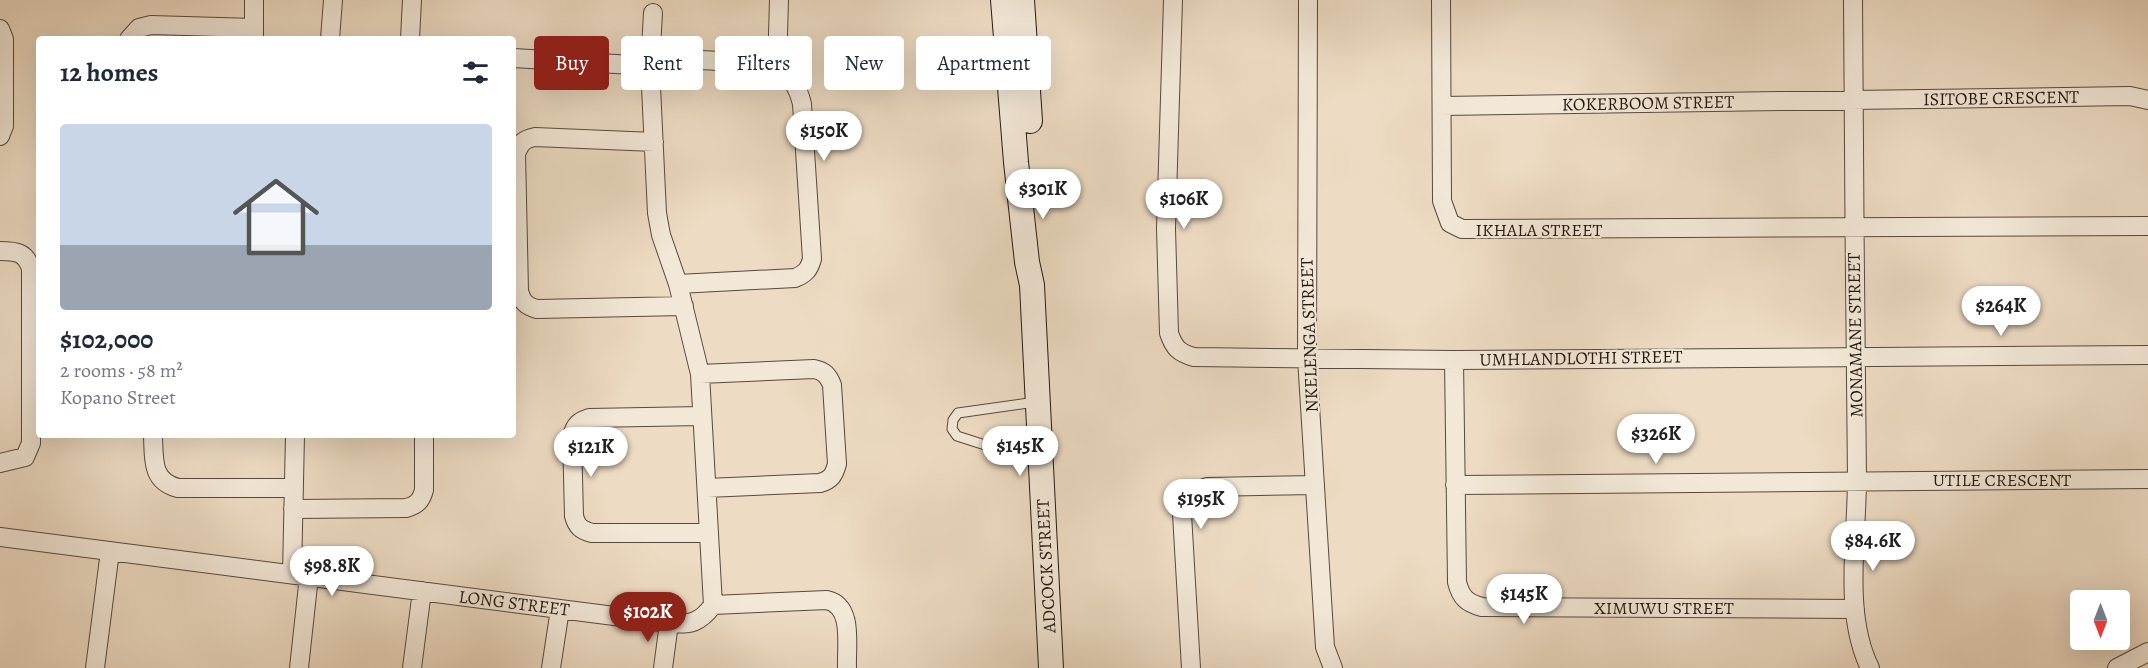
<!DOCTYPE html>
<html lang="en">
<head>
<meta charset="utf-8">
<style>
  body { margin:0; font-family:Alegreya,serif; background:#f6f6f7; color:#1f2937; height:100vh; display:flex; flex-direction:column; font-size:22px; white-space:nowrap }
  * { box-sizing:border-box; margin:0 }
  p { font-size:20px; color:#747a83 }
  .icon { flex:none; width:33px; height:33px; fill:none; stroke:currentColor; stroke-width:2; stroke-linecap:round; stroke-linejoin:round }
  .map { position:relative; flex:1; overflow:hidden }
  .panel { position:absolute; left:36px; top:36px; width:480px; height:402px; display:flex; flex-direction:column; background:#fff; border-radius:6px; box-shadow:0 6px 24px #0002 }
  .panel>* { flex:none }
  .hud { position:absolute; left:534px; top:36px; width:570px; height:54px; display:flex; gap:12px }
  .needle { width:39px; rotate:180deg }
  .buttons { position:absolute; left:2070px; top:590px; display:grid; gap:12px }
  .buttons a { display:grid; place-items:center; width:60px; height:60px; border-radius:6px; background:#fff; box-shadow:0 6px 24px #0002; font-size:30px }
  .price { position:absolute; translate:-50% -51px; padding:0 14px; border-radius:21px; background:#fff; color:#222; font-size:20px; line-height:39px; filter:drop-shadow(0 2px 3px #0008) }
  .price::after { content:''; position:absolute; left:50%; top:36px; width:18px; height:14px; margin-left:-9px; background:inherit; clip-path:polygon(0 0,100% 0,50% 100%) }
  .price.selected { background:#8f2418; color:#fff }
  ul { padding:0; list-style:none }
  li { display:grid; align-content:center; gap:12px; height:318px; padding:0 24px }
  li+li { border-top:2px solid #e0e1e3 }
  li span { display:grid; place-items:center; height:186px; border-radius:6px; color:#555 }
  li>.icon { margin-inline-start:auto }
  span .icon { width:108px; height:108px; fill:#fffc; stroke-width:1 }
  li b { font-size:26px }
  h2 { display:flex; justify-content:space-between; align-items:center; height:72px; padding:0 24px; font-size:26px }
  .chip { padding:0 21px; border-radius:6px; background:#fff; box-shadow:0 6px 24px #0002; font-size:21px; line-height:54px }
  .chip.selected { background:#8f2418; color:#fff }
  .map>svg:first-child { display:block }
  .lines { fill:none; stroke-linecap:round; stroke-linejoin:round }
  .lane-casing { stroke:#56493d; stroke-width:11 }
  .street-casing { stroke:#56493d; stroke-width:20 }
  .secondary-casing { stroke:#231810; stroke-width:26 }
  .lane { stroke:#f3e8d8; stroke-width:9 }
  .street { stroke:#f3e8d8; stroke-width:18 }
  .secondary { stroke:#f3e8d8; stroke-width:24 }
  .labels { text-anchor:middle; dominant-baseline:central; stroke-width:4.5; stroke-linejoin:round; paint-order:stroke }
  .street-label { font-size:18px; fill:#231810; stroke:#f3e8d8 }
</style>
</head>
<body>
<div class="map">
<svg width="2148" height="668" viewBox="0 0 2148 668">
  <rect width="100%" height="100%" fill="#eddbc3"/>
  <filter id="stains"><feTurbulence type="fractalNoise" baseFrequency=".00333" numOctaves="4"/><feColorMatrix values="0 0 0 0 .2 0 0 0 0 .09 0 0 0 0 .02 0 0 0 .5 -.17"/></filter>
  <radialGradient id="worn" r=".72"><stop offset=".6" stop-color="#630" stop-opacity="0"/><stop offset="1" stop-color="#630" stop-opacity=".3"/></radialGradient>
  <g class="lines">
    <g class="lane-casing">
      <path id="lane" d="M 1036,402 L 958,413 L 953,420 L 952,429 L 957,436 L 1038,462"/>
    </g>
    <g class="street-casing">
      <path id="street" d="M 1173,0 L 1166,229 L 1169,333 C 1174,348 1179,353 1194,357 L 1454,360 L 2148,355
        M 1308,0 L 1307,358 L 1325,647 L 1333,668
        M 1441,0 L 1442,201 L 1450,223 L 1462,229 L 2148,226
        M 1853,0 C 1854,160 1855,319 1857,479 C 1857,538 1843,614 1870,668
        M 0,29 L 4,39 L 4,126 L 0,136
        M 129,39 L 139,28 L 151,25 L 254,28
        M 254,39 L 254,0
        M 330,39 L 333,0
        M 410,39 L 412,0
        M 513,58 L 650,66 C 683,53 740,64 777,68 C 792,78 798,87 802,104 L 812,259 C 809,270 805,274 795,278 L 678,284
        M 777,68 L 779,0
        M 1442,106 L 2130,96 L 2148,100
        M 654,142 L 535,137 C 524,139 520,143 516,154 L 519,291 C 522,302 526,306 537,309 L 684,306
        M 0,251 C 16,251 26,252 31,269 L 31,443 L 25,457 L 0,463
        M 1454,360 L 1457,582 C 1461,598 1467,603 1482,607 L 1855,609
        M 700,374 L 814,369 C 824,371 828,375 832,385 L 837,464 C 834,475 831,480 820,483 L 707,488
        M 702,416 L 589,418 C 579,421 575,425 572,436 L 574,516 C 577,527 581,530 592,533 L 709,533
        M 153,435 C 154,459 151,481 178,488 L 294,488
        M 1455,485 L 2148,479
        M 293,509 L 406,508 C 417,505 421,501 424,490 L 424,435
        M 0,537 L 669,623 C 690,625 700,623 713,605 L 700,374 L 678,284 L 661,235 L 657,213 L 650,66 L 653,13
        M 292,574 L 295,435
        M 713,605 L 827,600 C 854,606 846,646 847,668
        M 95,668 L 110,551
        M 299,668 L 309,576
        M 412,668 L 422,591
        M 551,668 L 560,609
        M 663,668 L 669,623
        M 1191,668 L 1182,514 C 1185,498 1191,492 1207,487 L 1315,485
        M 2117,668 L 2148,652"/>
    </g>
    <g class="secondary-casing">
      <path id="secondary" d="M 1003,0 L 1016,162 L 1027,262 L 1032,285 L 1051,668
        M 1022,0 L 1030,121"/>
    </g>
    <use href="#lane" class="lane"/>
    <use href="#street" class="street"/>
    <use href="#secondary" class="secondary"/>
  </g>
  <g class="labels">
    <g class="street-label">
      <text transform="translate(2001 98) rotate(-1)">ISITOBE CRESCENT</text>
      <text transform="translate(1648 103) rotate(-1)">KOKERBOOM STREET</text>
      <text x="1539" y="230">IKHALA STREET</text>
      <text transform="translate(1309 335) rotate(-92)">NKELENGA STREET</text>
      <text transform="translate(1855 335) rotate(-91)">MONAMANE STREET</text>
      <text transform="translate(1581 358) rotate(-1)">UMHLANDLOTHI STREET</text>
      <text x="2002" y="480">UTILE CRESCENT</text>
      <text transform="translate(1046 566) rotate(-93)">ADCOCK STREET</text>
      <text transform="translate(514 603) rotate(7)">LONG STREET</text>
      <text x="1664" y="608">XIMUWU STREET</text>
    </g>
  </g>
  <rect width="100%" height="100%" filter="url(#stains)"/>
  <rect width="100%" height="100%" fill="url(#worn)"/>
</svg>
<div class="buttons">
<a><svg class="needle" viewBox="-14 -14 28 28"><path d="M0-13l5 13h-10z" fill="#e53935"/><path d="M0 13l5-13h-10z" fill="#747a83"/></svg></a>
</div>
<b class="price" style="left:824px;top:162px">$150K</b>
<b class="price" style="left:1043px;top:220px">$301K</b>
<b class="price" style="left:1184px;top:230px">$106K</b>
<b class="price" style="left:2001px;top:337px">$264K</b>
<b class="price" style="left:1656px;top:465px">$326K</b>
<b class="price" style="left:1020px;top:477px">$145K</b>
<b class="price" style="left:591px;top:478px">$121K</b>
<b class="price" style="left:1201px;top:530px">$195K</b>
<b class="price" style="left:1873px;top:572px">$84.6K</b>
<b class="price" style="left:332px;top:597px">$98.8K</b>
<b class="price" style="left:1524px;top:625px">$145K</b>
<b class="price selected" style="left:648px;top:643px">$102K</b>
<div class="hud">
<a class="chip selected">Buy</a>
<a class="chip">Rent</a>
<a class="chip">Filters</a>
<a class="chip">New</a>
<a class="chip">Apartment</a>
</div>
<section class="panel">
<h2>12 homes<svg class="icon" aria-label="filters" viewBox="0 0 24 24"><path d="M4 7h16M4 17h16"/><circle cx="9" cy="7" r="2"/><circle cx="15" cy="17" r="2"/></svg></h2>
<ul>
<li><span style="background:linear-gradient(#c9d6e8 65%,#9aa5b1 0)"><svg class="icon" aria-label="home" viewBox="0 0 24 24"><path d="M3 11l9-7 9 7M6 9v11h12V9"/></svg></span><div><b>$102,000</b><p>2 rooms · 58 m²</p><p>Kopano Street</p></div></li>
</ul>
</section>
</div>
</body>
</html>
